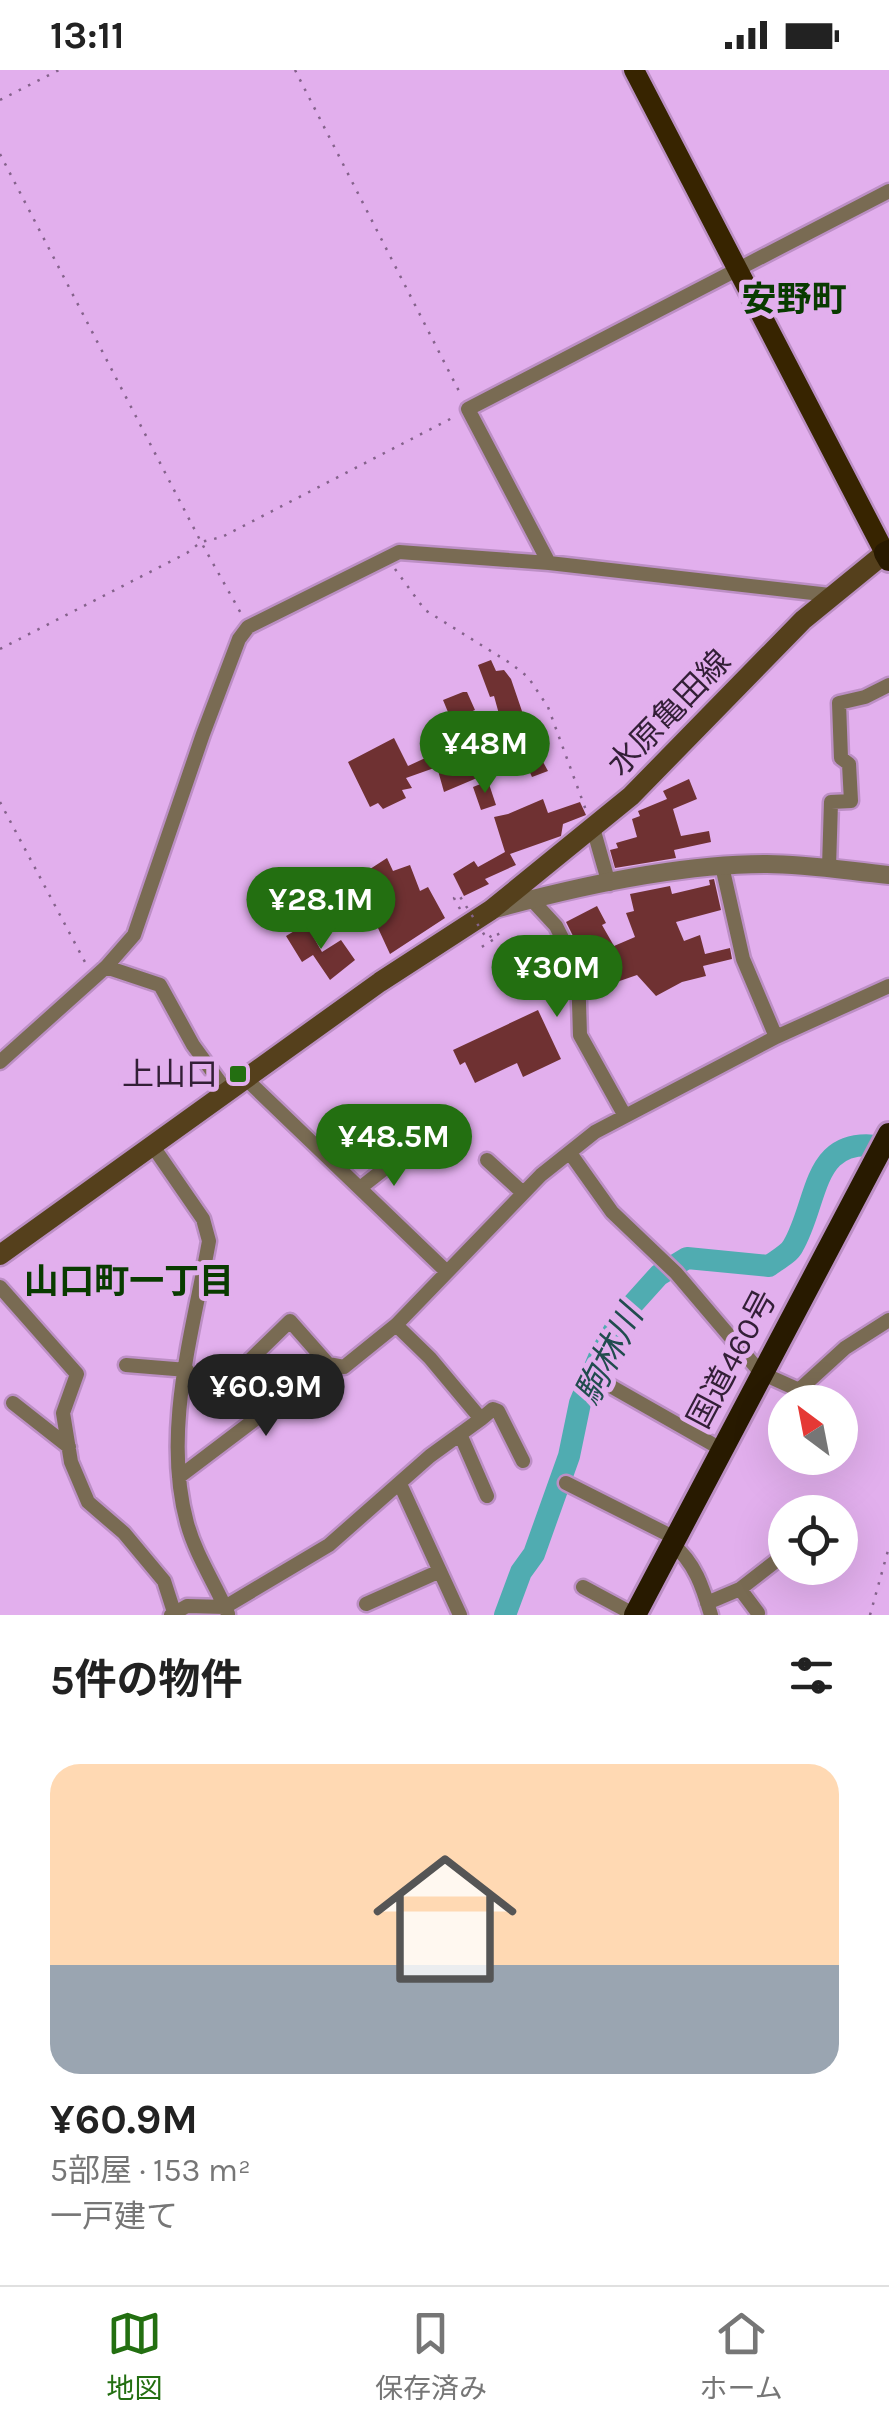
<!DOCTYPE html>
<html lang="ja">
<head>
<meta charset="utf-8">
<style>
  body { margin:0; font-family:Karla,"Noto Sans JP",sans-serif; background:#f6f6f6; color:#222; height:100vh; display:flex; flex-direction:column; font-size:38px; white-space:nowrap }
  * { box-sizing:border-box; margin:0 }
  p { font-size:32px; color:#767676 }
  .icon { flex:none; width:55px; height:55px; fill:none; stroke:currentColor; stroke-width:2; stroke-linecap:round; stroke-linejoin:round }
  .map { position:relative; height:1545px; overflow:hidden }
  .side { display:flex; flex-direction:column; background:#fff; flex:1 }
  .side>* { flex:none }
  .needle { width:65px; rotate:328deg }
  .controls { position:absolute; left:768px; top:1315px; display:grid; gap:20px }
  .controls a { display:grid; place-items:center; width:90px; height:90px; border-radius:50%; background:#fff; box-shadow:0 10px 40px #0002; font-size:50px }
  .price { position:absolute; translate:-50% -85px; padding:0 22px; border-radius:35px; background:#236f11; color:#fff; font-size:32px; line-height:65px; filter:drop-shadow(0 2px 5px #0008) }
  .price::after { content:''; position:absolute; left:50%; top:60px; width:30px; height:22px; margin-left:-15px; background:inherit; clip-path:polygon(0 0,100% 0,50% 100%) }
  .price.current { background:#222; color:#fff }
  ul { padding:0; list-style:none }
  li { display:grid; align-content:center; gap:20px; height:530px; padding:0 50px }
  li span { display:grid; place-items:center; height:310px; border-radius:30px; color:#555 }
  li>.icon { margin-inline-start:auto }
  span .icon { width:180px; height:180px; fill:#fffc; stroke-width:1 }
  li b { font-size:42px }
  h2 { display:flex; justify-content:space-between; align-items:center; height:120px; padding:0 50px; font-size:42px }
  .status { display:flex; justify-content:space-between; align-items:center; height:70px; padding:0 50px; background:#fff; direction:ltr }
  .status svg { height:28px; fill:currentColor }
  .tabs { display:flex; justify-content:space-around; align-items:center; height:140px; border-top:2px solid #e0e0e0; background:#fff; font-size:28px; color:#767676 }
  .tabs a { display:grid; justify-items:center; gap:5px }
  .tabs .current { color:#236f11 }
  .map>svg:first-child { display:block }
  .lines { fill:none; stroke-linecap:round; stroke-linejoin:round }
  .river { stroke:#50acb1; stroke-width:22 }
  .building { fill:#6f3132 }
  .minor-casing { stroke:#bc8fc5; stroke-width:19 }
  .tertiary-casing { stroke:#bc8fc5; stroke-width:22 }
  .secondary-casing { stroke:#bc8fc5; stroke-width:25 }
  .primary-casing { stroke:#bc8fc5; stroke-width:25 }
  .trunk-casing { stroke:#bc8fc5; stroke-width:28 }
  .path { stroke:#84628b; stroke-width:2.5; stroke-dasharray:2.5 8; stroke-linecap:butt }
  .minor { stroke:#796b53; stroke-width:14 }
  .tertiary { stroke:#796b53; stroke-width:18 }
  .secondary { stroke:#55401c; stroke-width:20 }
  .primary { stroke:#372400; stroke-width:20 }
  .trunk { stroke:#281a00; stroke-width:22 }
  .path-bridge { stroke:#84628b; stroke-width:2.5; stroke-dasharray:2.5 8; stroke-linecap:butt }
  .poi-dot { fill:#236f11; stroke:#e2afed; stroke-width:4 }
  .labels { text-anchor:middle; dominant-baseline:central; stroke-width:10; stroke-linejoin:round; paint-order:stroke }
  .street-label { font-size:32px; fill:#331f37; stroke:#e2afed }
  .poi-label { font-size:32px; fill:#331f37; stroke:#e2afed; text-anchor:end }
  .neighbourhood-label { font-size:35px; font-weight:bold; fill:#093b00; stroke:#e2afed }
  .water-label { font-size:35px; font-style:italic; fill:#214c4e; stroke:#e2afed }
</style>
</head>
<body>
<div class="status"><b>13:11</b><svg viewBox="0 0 49 12"><path d="M0 12V9h3v3zM5 12V6h3v6zM10 12V3h3v9zM15 12V0h3v12zM26 1h20v11H26zM47 4h2v5h-2z"/></svg></div>
<div class="map">
<svg width="889" height="1545" viewBox="0 0 889 1545">
  <rect width="100%" height="100%" fill="#e2afed"/>
  <g class="lines">
    <path class="river" d="M 505,1545 L 521,1502 L 534,1484 L 569,1386 L 580,1333 L 600,1285 L 623,1245 L 659,1205 L 687,1188 L 769,1196 C 777,1190 789,1184 793,1176 C 820,1130 810,1060 889,1078"/>
  </g>
  <path class="building" d="M 491,590 L 496,601 L 504,600 L 511,609 L 524,647 L 502,655 L 494,626 L 490,627 L 478,595 Z
    M 463,622 L 467,622 L 475,640 L 456,648 L 477,708 L 444,722 L 437,697 L 406,708 L 412,718 L 402,720 L 406,728 L 383,739 L 378,733 L 370,737 L 348,692 L 394,668 L 408,696 L 434,684 L 425,657 L 450,647 L 443,630 Z
    M 532,672 L 548,701 L 532,707 L 519,679 Z
    M 689,709 L 697,729 L 673,739 L 681,766 L 709,761 L 711,772 L 674,780 L 676,788 L 615,798 L 610,780 L 618,778 L 616,773 L 637,767 L 632,749 L 640,746 L 638,741 L 667,729 L 663,721 Z
    M 488,711 L 496,735 L 481,740 L 473,717 Z
    M 543,729 L 548,743 L 580,732 L 586,745 L 563,754 L 561,766 L 510,784 L 516,795 L 485,809 L 489,814 L 464,826 L 453,804 L 474,791 L 478,797 L 505,782 L 494,747 L 508,744 Z
    M 387,788 L 393,801 L 410,795 L 420,821 L 428,817 L 445,848 L 390,884 L 365,830 L 379,823 L 367,801 Z
    M 714,809 L 721,840 L 676,852 L 684,871 L 700,865 L 705,884 L 730,878 L 732,889 L 703,896 L 706,906 L 682,912 L 656,926 L 637,905 L 608,915 L 589,918 L 588,896 L 566,852 L 597,836 L 606,853 L 602,855 L 614,876 L 635,867 L 626,843 L 634,841 L 630,824 L 670,816 L 672,824 L 710,815 L 709,810 Z
    M 306,854 L 322,882 L 341,870 L 355,890 L 330,910 L 313,885 L 302,892 L 286,866 Z
    M 538,940 L 561,989 L 523,1007 L 517,993 L 475,1013 L 465,992 L 460,995 L 453,980 Z"/>
  <g class="lines">
    <g class="minor-casing">
      <path id="minor" d="M 549,493 L 468,339 L 889,121
        M 593,758 L 609,814
        M 722,796 L 743,889 L 776,967
        M 829,797 L 831,732 L 851,731 L 849,694 L 841,688 L 839,633 L 865,627 L 889,615
        M 531,829 L 556,856 L 578,900 L 580,965 L 625,1046
        M 106,897 L 160,915 L 193,975 L 228,1023
        M 0,992 L 106,897 L 134,865 L 203,664 L 239,569 L 248,557 L 399,482 L 549,493 L 830,525
        M 246,1009 L 447,1202
        M 152,1075 L 203,1149 L 209,1171 C 193,1262 162,1361 187,1453 C 196,1486 215,1513 228,1544
        M 570,1083 L 612,1142 L 676,1203 L 761,1303 L 799,1320 L 845,1278 L 889,1250
        M 487,1090 L 523,1123
        M 360,1118 L 402,1085
        M 0,1217 L 77,1304 L 63,1343 L 71,1392 L 88,1432 L 124,1463 L 164,1511 L 174,1542
        M 250,1290 L 290,1251 L 328,1294 L 344,1297 L 396,1255 L 541,1105 L 595,1062 L 776,967 L 889,916
        M 126,1295 L 187,1300
        M 598,1309 L 721,1379
        M 13,1333 L 69,1377
        M 481,1349 L 493,1339 L 498,1341 L 523,1391
        M 460,1364 L 487,1426
        M 179,1407 L 328,1294
        M 566,1413 L 675,1468
        M 400,1414 L 460,1545
        M 672,1474 C 695,1492 703,1518 711,1545
        M 583,1517 L 635,1545
        M 740,1519 L 758,1543
        M 707,1533 L 740,1519 L 785,1484
        M 366,1534 L 440,1501
        M 171,1545 L 187,1536 L 225,1537 L 329,1475 L 430,1386 L 481,1349 L 430,1288 L 396,1255"/>
    </g>
    <g class="tertiary-casing">
      <path id="tertiary" d="M 495,839 C 579,816 679,794 767,794 C 808,794 848,801 889,805"/>
    </g>
    <g class="secondary-casing">
      <path id="secondary" d="M 0,1185 L 380,912 L 491,840 L 631,726 L 803,550 L 885,483"/>
    </g>
    <g class="primary-casing">
      <path id="primary" d="M 634,0 L 885,483"/>
    </g>
    <g class="trunk-casing">
      <path id="trunk" d="M 889,481 L 885,483 L 889,490
        M 635,1545 L 889,1064"/>
    </g>
    <path class="path" d="M 295,0 L 462,327
      M 0,30 L 59,0
      M 0,84 L 201,472 L 243,547
      M 395,499 L 425,540 L 510,593 L 528,607 L 548,637 L 587,743
      M 0,579 L 187,483 L 201,472 L 222,467 L 456,346
      M 0,732 L 86,894
      M 870,1545 L 889,1477"/>
    <use href="#minor" class="minor"/>
    <use href="#tertiary" class="tertiary"/>
    <use href="#secondary" class="secondary"/>
    <use href="#primary" class="primary"/>
    <use href="#trunk" class="trunk"/>
    <path class="path-bridge" d="M 460,839 L 454,828 L 459,825 L 487,869 L 497,862 L 499,866 L 477,880"/>
  </g>
  <rect class="poi-dot" x="228" y="994" width="20" height="20" rx="5"/>
  <g class="labels">
    <g class="street-label">
      <text transform="translate(669 643) rotate(-46)">水原亀田線</text>
      <text transform="translate(732 1289) rotate(-62)">国道460号</text>
    </g>
    <g class="poi-label">
      <text x="218" y="1004">上山口</text>
    </g>
    <g class="neighbourhood-label">
      <text x="794" y="229">安野町</text>
      <text x="129" y="1211">山口町一丁目</text>
    </g>
    <g class="water-label">
      <text transform="translate(609 1285) rotate(-63)">駒林川</text>
    </g>
  </g>
</svg>
<div class="controls">
<a><svg class="needle" viewBox="-14 -14 28 28"><path d="M0-13l5 13h-10z" fill="#e53935"/><path d="M0 13l5-13h-10z" fill="#767676"/></svg></a>
<a><svg class="icon" aria-label="locate" viewBox="0 0 24 24"><circle cx="12" cy="12" r="6"/><path d="M12 2v4M12 18v4M2 12h4M18 12h4"/></svg></a>
</div>
<b class="price" style="left:485px;top:726px">¥48M</b>
<b class="price" style="left:321px;top:882px">¥28.1M</b>
<b class="price" style="left:557px;top:950px">¥30M</b>
<b class="price" style="left:394px;top:1119px">¥48.5M</b>
<b class="price current" style="left:266px;top:1369px">¥60.9M</b>
</div>
<section class="side">
<h2>5件の物件<svg class="icon" aria-label="filters" viewBox="0 0 24 24"><path d="M4 7h16M4 17h16"/><circle cx="9" cy="7" r="2"/><circle cx="15" cy="17" r="2"/></svg></h2>
<ul>
<li><span style="background:linear-gradient(#ffd9b3 65%,#9aa5b1 0)"><svg class="icon" aria-label="home" viewBox="0 0 24 24"><path d="M3 11l9-7 9 7M6 9v11h12V9"/></svg></span><div><b>¥60.9M</b><p>5部屋 · 153 m²</p><p>一戸建て</p></div></li>
</ul>
</section>
<nav class="tabs">
<a class="current"><svg class="icon" aria-label="map" viewBox="0 0 24 24"><path d="M3 6l6-2 6 2 6-2v14l-6 2-6-2-6 2zM9 4v14M15 6v14"/></svg>地図</a>
<a><svg class="icon" aria-label="saved" viewBox="0 0 24 24"><path d="M7 4h10v16l-5-4-5 4z"/></svg>保存済み</a>
<a><svg class="icon" aria-label="home" viewBox="0 0 24 24"><path d="M3 11l9-7 9 7M6 9v11h12V9"/></svg>ホーム</a>
</nav>
</body>
</html>
